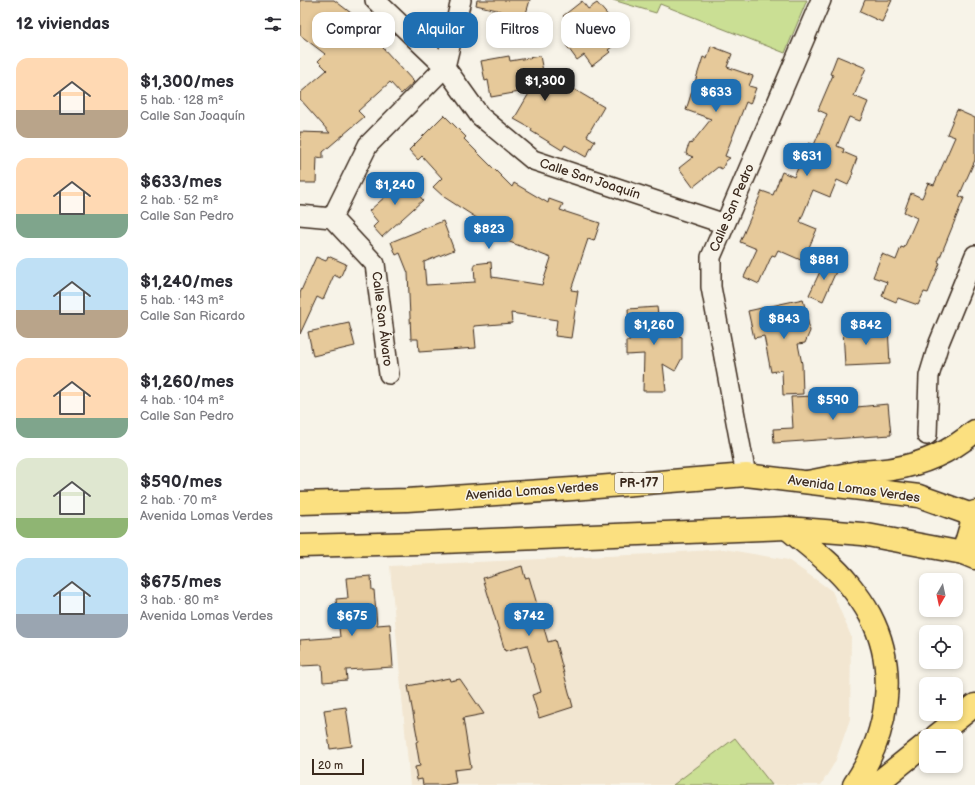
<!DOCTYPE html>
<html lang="es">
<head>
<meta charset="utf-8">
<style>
  body { margin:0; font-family:"Balsamiq Sans",sans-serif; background:#f7f7f7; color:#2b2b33; height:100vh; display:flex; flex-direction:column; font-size:15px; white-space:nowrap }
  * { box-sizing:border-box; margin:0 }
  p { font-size:13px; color:#7c7c81 }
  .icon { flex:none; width:22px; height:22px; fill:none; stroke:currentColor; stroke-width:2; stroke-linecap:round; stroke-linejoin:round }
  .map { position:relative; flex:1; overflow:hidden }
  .details { display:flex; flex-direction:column; background:#fff; width:300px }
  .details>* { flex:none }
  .guide { position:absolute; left:12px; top:12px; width:380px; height:36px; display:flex; gap:8px }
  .needle { width:26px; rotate:189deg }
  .fabs { position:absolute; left:619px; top:573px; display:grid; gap:8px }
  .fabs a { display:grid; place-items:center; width:44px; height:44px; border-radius:8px; background:#fff; box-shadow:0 2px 6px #0003; font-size:20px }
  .scale { position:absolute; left:12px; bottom:10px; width:52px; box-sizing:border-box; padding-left:4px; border:2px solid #3b2a1e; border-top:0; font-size:11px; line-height:14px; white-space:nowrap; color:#3b2a1e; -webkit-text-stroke:3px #f7f3e8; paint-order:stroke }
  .price { position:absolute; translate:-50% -34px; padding:0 9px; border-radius:8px; background:#1f6fb2; color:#fff; font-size:13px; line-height:26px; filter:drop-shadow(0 1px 2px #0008) }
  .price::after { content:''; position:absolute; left:50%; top:24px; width:12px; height:9px; margin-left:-6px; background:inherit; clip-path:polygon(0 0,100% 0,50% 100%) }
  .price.current { background:#222; color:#fff }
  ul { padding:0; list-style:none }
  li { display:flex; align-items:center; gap:12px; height:100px; padding:0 16px }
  li span { display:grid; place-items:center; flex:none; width:112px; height:80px; border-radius:12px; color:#555 }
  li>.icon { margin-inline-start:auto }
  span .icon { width:48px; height:48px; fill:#fffc; stroke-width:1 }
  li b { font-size:17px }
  h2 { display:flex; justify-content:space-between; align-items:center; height:48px; padding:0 16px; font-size:17px }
  .chip { padding:0 14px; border-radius:12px; background:#fff; box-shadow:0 2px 6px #0003; font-size:14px; line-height:36px }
  .chip.current { background:#1f6fb2; color:#fff }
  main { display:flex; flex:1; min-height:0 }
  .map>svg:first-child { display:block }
  .built { fill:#f2e6d1 }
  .green { fill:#cadf94; stroke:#828459 }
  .building { fill:#e6c99a; stroke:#3b2a1e }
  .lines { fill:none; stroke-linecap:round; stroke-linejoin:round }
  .street-casing { stroke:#3b2a1e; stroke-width:22 }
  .primary-casing { stroke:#3b2a1e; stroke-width:25 }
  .highway-casing { stroke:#3b2a1e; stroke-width:25 }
  .street { stroke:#f7f3e8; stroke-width:19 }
  .primary { stroke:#fbe080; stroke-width:22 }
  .highway { stroke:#fbe080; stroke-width:22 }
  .labels { text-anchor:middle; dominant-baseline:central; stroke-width:3; stroke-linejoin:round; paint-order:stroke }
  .shield { fill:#f7f3e8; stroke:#73665b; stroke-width:1 }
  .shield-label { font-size:12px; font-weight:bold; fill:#3b2a1e }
  .street-label { font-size:13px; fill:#3b2a1e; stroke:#f7f3e8 }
</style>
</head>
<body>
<main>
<section class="details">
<h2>12 viviendas<svg class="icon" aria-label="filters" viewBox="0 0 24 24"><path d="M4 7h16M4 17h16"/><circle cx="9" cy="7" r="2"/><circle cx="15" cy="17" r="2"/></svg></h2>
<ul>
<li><span style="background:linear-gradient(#ffd9b3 65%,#b9a48a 0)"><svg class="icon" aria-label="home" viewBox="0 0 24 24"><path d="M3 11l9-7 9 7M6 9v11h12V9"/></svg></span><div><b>$1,300/mes</b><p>5 hab. · 128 m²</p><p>Calle San Joaquín</p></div></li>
<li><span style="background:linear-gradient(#ffd9b3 70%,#7fa58c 0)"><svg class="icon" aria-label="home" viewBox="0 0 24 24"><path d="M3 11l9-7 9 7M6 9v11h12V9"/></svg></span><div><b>$633/mes</b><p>2 hab. · 52 m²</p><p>Calle San Pedro</p></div></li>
<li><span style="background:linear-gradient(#bfe0f5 65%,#b9a48a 0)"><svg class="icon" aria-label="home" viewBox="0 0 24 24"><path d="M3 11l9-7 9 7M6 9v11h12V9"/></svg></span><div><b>$1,240/mes</b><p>5 hab. · 143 m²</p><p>Calle San Ricardo</p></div></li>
<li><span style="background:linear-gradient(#ffd9b3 75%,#7fa58c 0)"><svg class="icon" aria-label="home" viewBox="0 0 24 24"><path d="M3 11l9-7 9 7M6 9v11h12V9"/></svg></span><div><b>$1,260/mes</b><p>4 hab. · 104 m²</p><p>Calle San Pedro</p></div></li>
<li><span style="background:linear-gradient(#dfe7d0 75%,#8fb573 0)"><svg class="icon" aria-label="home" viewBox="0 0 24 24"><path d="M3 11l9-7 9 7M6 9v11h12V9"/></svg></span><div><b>$590/mes</b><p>2 hab. · 70 m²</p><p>Avenida Lomas Verdes</p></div></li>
<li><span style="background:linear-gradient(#bfe0f5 70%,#9aa5b1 0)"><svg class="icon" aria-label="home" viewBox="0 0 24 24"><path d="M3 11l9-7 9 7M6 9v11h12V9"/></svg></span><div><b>$675/mes</b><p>3 hab. · 80 m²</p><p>Avenida Lomas Verdes</p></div></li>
</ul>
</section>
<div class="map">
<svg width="675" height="785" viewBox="0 0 675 785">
  <rect width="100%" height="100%" fill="#f7f3e8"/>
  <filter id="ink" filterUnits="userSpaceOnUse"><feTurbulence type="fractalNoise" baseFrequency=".025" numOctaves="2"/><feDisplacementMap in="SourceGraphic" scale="8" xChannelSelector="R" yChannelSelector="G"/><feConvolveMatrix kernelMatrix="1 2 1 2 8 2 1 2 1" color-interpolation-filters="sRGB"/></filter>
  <g filter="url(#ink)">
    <path class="built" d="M 424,549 L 488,560 L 532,591 L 551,636 L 550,719 L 535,762 L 521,785 L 110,785 L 90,566 L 352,554 Z"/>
    <path class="green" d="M 313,0 L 507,0 L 485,53 L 360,4 L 356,13 Z
      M 435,738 L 472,785 L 373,785 Z"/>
    <path class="building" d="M 0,0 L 34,0 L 51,13 L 84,47 L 83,48 L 114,82 L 101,94 L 90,82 L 58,111 L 64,117 L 23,152 L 23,158 L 17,157 L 16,183 L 0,183 L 0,132 L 30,133 L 0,99 L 0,93 L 27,70 L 18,61 L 25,54 L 0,35 Z
      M 177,0 L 230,0 L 225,17 L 176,5 Z
      M 565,0 L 592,0 L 582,22 L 560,12 Z
      M 282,1 L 288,9 L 297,3 L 326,36 L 308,50 L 310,52 L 292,66 L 284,55 L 277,60 L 266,45 L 278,35 L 263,16 Z
      M 411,46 L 432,54 L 427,67 L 453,76 L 449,86 L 456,88 L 450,104 L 446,102 L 425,156 L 430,158 L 426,161 L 422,169 L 418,167 L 393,187 L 379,168 L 393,157 L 386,154 L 387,149 L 390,143 L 391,144 L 411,119 L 386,110 L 403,57 L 407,59 Z
      M 209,56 L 210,61 L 240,56 L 243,71 L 304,107 L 287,136 L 295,141 L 286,157 L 265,145 L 262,150 L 231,131 L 232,129 L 214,119 L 231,90 L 191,97 L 188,80 L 185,81 L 181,61 Z
      M 537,56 L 566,68 L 554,96 L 568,102 L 560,121 L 549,117 L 537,146 L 544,149 L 543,152 L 557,158 L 552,172 L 553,173 L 548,185 L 537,180 L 530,197 L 513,190 L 500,222 L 517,229 L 503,261 L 478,250 L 475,256 L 472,255 L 459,284 L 444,277 L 457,249 L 440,242 L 462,191 L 473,195 L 482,172 L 494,177 L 509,143 L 514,145 L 527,114 L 518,110 L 533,75 L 530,74 Z
      M 657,110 L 675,118 L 675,160 L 659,196 L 664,198 L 638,262 L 640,263 L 628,293 L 624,292 L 618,305 L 598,298 L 596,302 L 582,296 L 587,282 L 573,277 L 582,254 L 596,260 L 601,247 L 604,248 L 617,218 L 604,212 L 611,193 L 622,198 L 628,183 L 634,185 L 655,137 L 647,134 Z
      M 144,115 L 166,137 L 164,139 L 212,187 L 214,183 L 248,203 L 249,199 L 263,204 L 260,210 L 300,223 L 294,241 L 288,239 L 271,290 L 278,291 L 271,338 L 255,336 L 257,320 L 211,313 L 212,323 L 174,326 L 176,348 L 119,352 L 118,339 L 111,339 L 108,273 L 100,253 L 96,255 L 91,242 L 143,221 L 154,250 L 124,262 L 126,285 L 175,282 L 174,264 L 191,262 L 192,277 L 242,285 L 251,258 L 207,241 L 210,235 L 188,221 L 186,224 L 144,197 L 133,187 L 142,178 L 122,156 L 118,160 L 109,150 Z
      M 103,177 L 123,200 L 82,237 L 73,227 L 78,222 L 69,211 L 86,196 L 84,193 Z
      M 28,256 L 46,264 L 40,278 L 34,275 L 23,300 L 17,297 L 0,334 L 0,293 L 16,257 L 26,261 Z
      M 525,261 L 538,267 L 523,301 L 509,295 Z
      M 503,299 L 510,331 L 505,343 L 498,344 L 502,364 L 503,394 L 483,395 L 482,370 L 471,372 L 464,336 L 454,338 L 448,311 Z
      M 357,307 L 359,323 L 379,322 L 379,336 L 382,337 L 382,358 L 375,371 L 363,364 L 366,391 L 343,391 L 344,354 L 326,355 L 326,341 L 330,341 L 328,309 Z
      M 49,323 L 55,346 L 13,356 L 8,332 Z
      M 588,327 L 590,364 L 545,366 L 543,329 Z
      M 514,396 L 515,400 L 535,399 L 536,409 L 588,404 L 591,435 L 474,443 L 473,429 L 493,428 L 491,397 Z
      M 222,566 L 225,578 L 229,577 L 248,642 L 255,640 L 273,707 L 239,718 L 232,695 L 241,692 L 227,645 L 205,651 L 183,578 Z
      M 71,576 L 72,590 L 74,590 L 77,625 L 90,624 L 93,667 L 46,670 L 47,680 L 23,682 L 22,665 L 0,666 L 0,640 L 40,637 L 36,599 L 48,598 L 46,578 Z
      M 149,678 L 150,681 L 160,679 L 184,714 L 163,718 L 171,768 L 154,770 L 156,783 L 144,785 L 123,785 L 122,779 L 117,780 L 115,767 L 120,766 L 116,742 L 118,741 L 108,686 Z
      M 46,707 L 52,746 L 30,749 L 24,710 Z"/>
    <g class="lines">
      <g class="street-casing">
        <path id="street" d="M 75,0 L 145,67 L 180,116 L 233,160 L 425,224
          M 0,215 L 32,218 L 75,264 L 89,374
          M 32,218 L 68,145 L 145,67 L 161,0
          M 627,435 L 629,376 L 639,343 L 675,255
          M 446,475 L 411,287 L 411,257 L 521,0"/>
      </g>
      <g class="primary-casing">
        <path id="primary" d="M 0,503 L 107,500 L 272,489 L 446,475 L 619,496 L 675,516
          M 0,546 L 118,543 L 487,528 L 562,534 L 663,553 L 675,558"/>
      </g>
      <g class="highway-casing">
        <path id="highway" d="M 507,482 C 524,479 541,475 559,472 C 570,471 581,471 592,469 C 623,464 652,451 675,431
          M 487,528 C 507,545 531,562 548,583 C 556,593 564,604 570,615 C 599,670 588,735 554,785
          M 663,553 L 675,512
          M 636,736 L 675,705
          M 575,785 L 626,744"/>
      </g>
      <use href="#street" class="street"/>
      <use href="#primary" class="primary"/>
      <use href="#highway" class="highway"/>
    </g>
  </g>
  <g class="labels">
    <rect class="shield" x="315" y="473" width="48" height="20" rx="3"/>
    <g class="shield-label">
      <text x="339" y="483">PR-177</text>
    </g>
    <g class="street-label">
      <text transform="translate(290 179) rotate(18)">Calle San Joaquín</text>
      <text transform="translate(432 208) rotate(-67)">Calle San Pedro</text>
      <text transform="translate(82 319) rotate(83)">Calle San Álvaro</text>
      <text transform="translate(554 489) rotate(8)">Avenida Lomas Verdes</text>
      <text transform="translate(232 491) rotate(-4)">Avenida Lomas Verdes</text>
    </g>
  </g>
</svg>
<div class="fabs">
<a><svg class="needle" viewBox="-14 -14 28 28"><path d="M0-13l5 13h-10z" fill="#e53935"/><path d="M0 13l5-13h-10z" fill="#7c7c81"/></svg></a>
<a><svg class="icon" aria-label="locate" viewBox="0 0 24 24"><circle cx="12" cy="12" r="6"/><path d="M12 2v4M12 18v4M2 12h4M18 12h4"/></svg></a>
<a>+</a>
<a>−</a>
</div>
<div class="scale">20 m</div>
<b class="price current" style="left:245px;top:102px">$1,300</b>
<b class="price" style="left:416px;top:113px">$633</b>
<b class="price" style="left:507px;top:177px">$631</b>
<b class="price" style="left:95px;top:206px">$1,240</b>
<b class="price" style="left:189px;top:250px">$823</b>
<b class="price" style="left:524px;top:281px">$881</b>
<b class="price" style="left:484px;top:340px">$843</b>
<b class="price" style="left:354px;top:346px">$1,260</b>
<b class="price" style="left:566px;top:346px">$842</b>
<b class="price" style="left:533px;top:421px">$590</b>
<b class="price" style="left:52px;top:637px">$675</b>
<b class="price" style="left:229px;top:637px">$742</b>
<div class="guide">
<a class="chip">Comprar</a>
<a class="chip current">Alquilar</a>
<a class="chip">Filtros</a>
<a class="chip">Nuevo</a>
</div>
</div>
</main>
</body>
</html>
